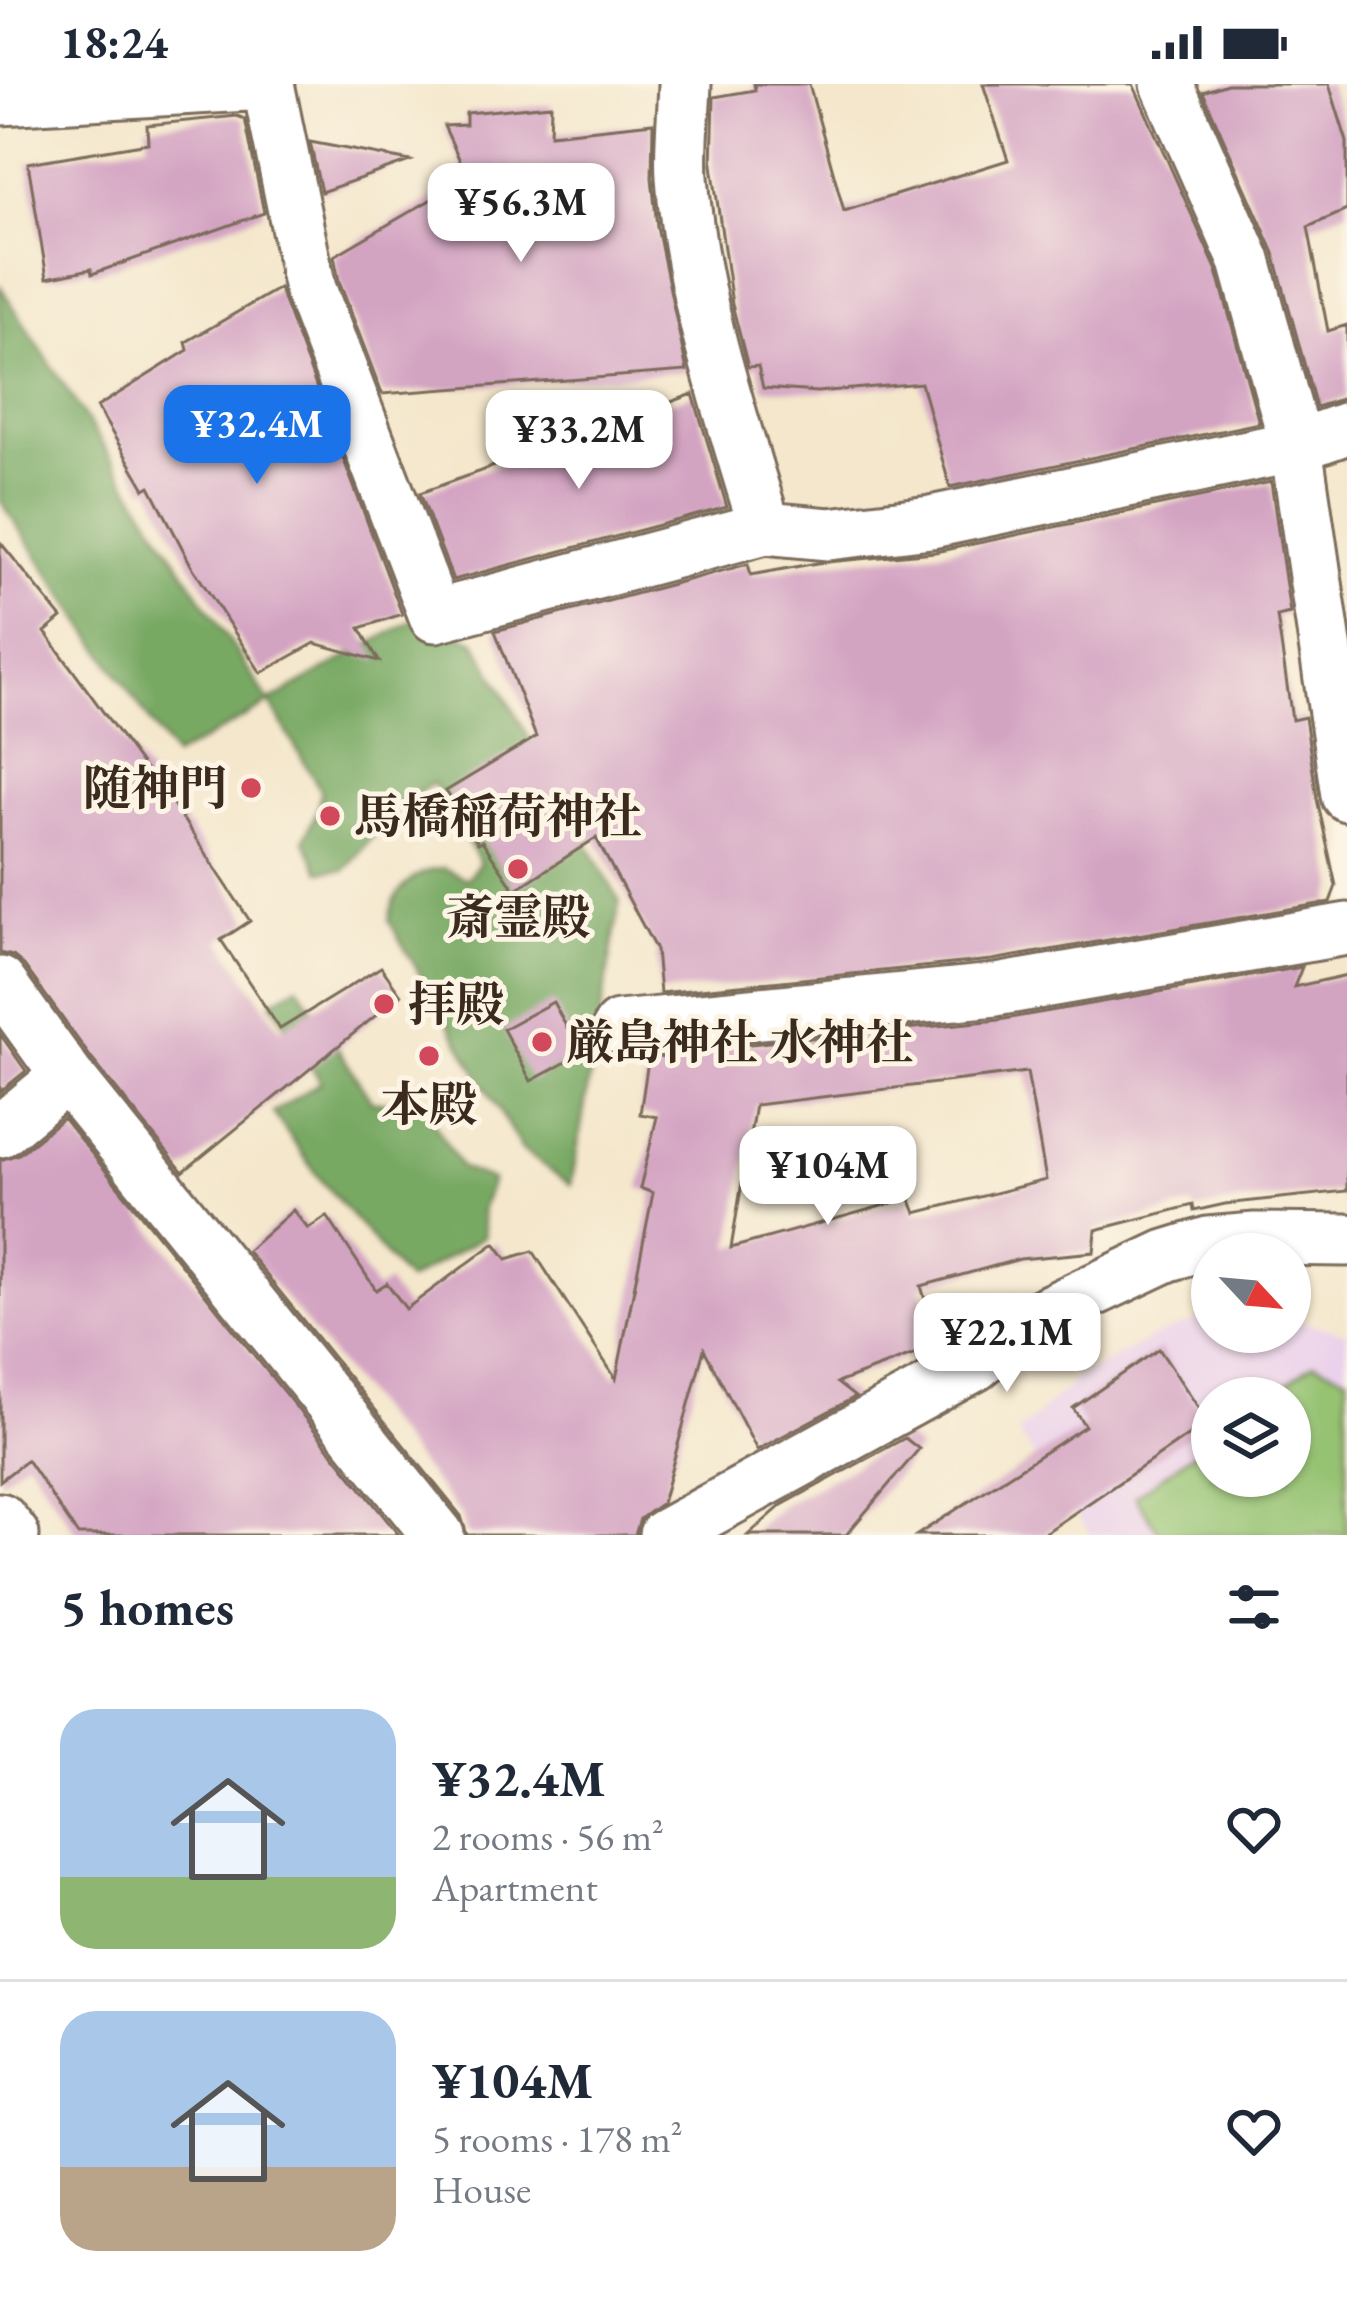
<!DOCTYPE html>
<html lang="en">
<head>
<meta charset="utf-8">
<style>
  body { margin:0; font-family:"EB Garamond","Noto Serif JP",serif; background:#f6f6f7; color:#1f2937; height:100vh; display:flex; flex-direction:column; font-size:45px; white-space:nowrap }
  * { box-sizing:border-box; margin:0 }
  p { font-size:39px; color:#747a83 }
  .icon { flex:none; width:66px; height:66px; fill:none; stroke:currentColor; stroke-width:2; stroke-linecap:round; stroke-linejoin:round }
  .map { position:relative; height:1451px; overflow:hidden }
  .details { display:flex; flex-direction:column; background:#fff; flex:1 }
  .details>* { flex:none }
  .needle { width:78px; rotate:116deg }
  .tools { position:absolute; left:1191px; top:1149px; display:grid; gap:24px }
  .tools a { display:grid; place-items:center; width:120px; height:120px; border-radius:50%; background:#fff; box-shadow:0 3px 9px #0004; font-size:60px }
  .price { position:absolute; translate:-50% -102px; padding:0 27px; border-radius:24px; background:#fff; color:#222; font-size:39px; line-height:78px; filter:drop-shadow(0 3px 6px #0008) }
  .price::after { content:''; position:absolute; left:50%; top:72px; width:36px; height:27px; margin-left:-18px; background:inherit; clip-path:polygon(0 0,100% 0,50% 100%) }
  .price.selected { background:#1a73e8; color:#fff }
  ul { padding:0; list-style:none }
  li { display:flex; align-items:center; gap:36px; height:300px; padding:0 60px }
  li+li { border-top:3px solid #e0e1e3 }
  li span { display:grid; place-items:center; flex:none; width:336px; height:240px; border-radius:36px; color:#555 }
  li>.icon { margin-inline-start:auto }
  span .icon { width:144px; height:144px; fill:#fffc; stroke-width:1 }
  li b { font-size:51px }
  h2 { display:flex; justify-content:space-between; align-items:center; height:144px; padding:0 60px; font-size:51px }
  .status { display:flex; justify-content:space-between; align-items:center; height:84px; padding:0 60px; background:#fff; direction:ltr }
  .status svg { height:33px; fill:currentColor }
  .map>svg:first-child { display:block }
  .built { fill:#ebd1eb; fill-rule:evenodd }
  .green { fill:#95c372; stroke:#687648; stroke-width:3 }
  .forest { fill:#78a964; stroke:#5a6a41; stroke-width:3 }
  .building { fill:#d3a3c2; fill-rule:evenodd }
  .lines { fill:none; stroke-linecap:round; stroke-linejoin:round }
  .street-casing { stroke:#7c6c5b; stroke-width:57 }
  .street { stroke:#fff; stroke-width:51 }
  .poi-dot { fill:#d1495b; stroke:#fcf5e5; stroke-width:4.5 }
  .labels { text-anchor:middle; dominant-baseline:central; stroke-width:10; stroke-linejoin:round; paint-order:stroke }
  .poi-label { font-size:48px; font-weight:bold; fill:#3b2a1e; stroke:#fcf5e5; text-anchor:start }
</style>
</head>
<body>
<div class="status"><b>18:24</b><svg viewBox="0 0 49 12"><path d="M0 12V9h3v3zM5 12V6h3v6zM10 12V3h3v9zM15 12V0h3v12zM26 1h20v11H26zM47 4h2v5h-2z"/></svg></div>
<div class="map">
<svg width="1347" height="1451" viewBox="0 0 1347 1451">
  <rect width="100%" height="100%" fill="#fcf5e5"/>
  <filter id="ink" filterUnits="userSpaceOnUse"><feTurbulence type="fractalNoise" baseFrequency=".00833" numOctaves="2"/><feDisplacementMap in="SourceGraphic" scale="24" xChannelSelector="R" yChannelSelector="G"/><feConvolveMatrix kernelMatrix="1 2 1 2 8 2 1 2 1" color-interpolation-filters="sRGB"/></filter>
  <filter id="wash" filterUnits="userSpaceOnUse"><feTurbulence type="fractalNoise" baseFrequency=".004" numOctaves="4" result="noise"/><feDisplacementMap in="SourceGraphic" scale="48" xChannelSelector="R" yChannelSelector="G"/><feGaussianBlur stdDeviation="2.7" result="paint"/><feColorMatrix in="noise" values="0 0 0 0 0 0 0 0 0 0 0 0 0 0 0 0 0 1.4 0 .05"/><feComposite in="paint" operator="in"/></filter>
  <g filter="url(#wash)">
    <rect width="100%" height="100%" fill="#f4e7cc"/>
    <path class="built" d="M 1212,1231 L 1212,1248 L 1290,1248 L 1290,1235 L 1347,1249 L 1347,1451 L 1091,1451 L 1018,1350 L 1076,1294 L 1157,1251 ZM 1212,1314 L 1290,1314 L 1290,1392 L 1212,1392 Z"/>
    <path class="green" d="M 1314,1279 L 1347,1292 L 1347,1451 L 1161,1451 L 1135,1412 L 1212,1355 L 1212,1392 L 1290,1392 L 1290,1314 L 1267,1314 Z"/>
    <path class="forest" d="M 0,202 L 269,618 L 418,533 L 475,557 L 620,818 L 571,1101 L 522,1066 L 389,837 C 393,807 413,787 443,784 L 466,795 L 480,779 L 433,699 L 396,725 L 344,786 L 320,787 L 304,755 L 317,727 L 321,707 L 270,619 L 174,673 L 0,416 Z
      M 298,901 L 372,1018 L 421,1018 L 461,1084 L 492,1096 L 481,1126 L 484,1152 L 407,1197 L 318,1092 L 273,1029 L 321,998 L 271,918 Z"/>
    <g id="blocks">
      <path class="building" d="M 754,0 L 809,0 L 844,127 L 1008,76 L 983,0 L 1133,0 L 1217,187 L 1259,339 L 950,403 L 921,299 L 817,308 L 763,304 L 758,282 L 748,283 L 732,220 L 712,81 L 714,13 L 755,6 Z
        M 1227,0 L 1329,0 L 1347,58 L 1347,126 L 1308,143 L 1328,247 L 1347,241 L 1347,313 L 1316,323 L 1274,169 L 1203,8 Z
        M 551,21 L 550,50 L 653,39 L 652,94 L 657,143 L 687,287 L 382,310 L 339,197 L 334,172 L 468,94 L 444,42 L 466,41 L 466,29 Z
        M 237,32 L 245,35 L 264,129 L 92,190 L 91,185 L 47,194 L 28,79 L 148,59 L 147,41 Z
        M 310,58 L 410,77 L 321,108 Z
        M 279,204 L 402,530 L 360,544 L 379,577 L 315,559 L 261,589 L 191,481 L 150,402 L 145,405 L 97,323 L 188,266 L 186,258 Z
        M 693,310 L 727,423 L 453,496 L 420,409 Z
        M 1271,398 L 1290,529 L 1277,532 L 1292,636 L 1305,633 L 1317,715 L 1336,802 L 1330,818 L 992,876 L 660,909 L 656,866 L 596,754 L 515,806 L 482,757 L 478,759 L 446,707 L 536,653 L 495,547 L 748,480 L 751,491 L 817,479 L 935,468 Z
        M 0,458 L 62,534 L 45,548 L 162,709 L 165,708 L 250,837 L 221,856 L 280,945 L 381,883 L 401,911 L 183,1088 L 91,974 L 24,881 L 13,872 L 0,869 Z
        M 1302,883 L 1294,903 L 1347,891 L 1347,1107 L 1225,1120 L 1194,1127 L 1193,1121 L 1096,1146 L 1094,1168 L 1020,1175 L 921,1202 L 939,1261 L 837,1299 L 855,1313 L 757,1366 L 704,1265 L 662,1419 L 640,1435 L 635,1451 L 467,1451 L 461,1432 L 247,1167 L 293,1126 L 308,1145 L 327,1132 L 376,1206 L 387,1199 L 406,1225 L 495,1159 L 507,1175 L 533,1167 L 616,1295 L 653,1109 L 640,1104 L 657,1033 L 640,1030 L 649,970 L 668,974 L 667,968 L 999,936 ZM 1027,988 L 1046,1096 L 916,1129 L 910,1114 L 731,1164 L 755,1021 Z
        M 553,918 L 581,970 L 531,997 L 503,945 Z
        M 0,950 L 26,987 L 0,1008 Z
        M 63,1034 L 399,1451 L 78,1451 L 27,1376 L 0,1397 L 0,1076 L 19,1070 Z
        M 1159,1265 L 1208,1338 L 1042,1451 L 917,1451 L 1085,1342 L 1073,1324 Z
        M 905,1354 L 919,1365 L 846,1451 L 748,1451 L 782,1421 Z"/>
    </g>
  </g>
  <g filter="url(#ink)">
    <use href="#blocks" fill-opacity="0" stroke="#7c6c5b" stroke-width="3"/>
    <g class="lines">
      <g class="street-casing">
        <path id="street" d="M 268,0 L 310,205 L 435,532 L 765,444 L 829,450 L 931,438 L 1296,362 L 1347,344
          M 685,0 C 684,30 680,62 682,93 C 691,214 730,328 765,444
          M 1167,0 L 1245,177 L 1296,362 L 1347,711
          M 0,15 L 266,0
          M 0,899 L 67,992 L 438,1451
          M 619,943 L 996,906 L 1347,845
          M 0,1047 L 67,992
          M 0,1435 L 13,1451
          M 665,1451 L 975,1281 L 1026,1238 L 1166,1172 L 1208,1159 L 1255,1155 L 1347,1156"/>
      </g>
      <use href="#street" class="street"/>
    </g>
  </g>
  <g class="poi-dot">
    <circle cx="251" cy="704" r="12"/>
    <circle cx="330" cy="732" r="12"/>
    <circle cx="518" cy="785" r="12"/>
    <circle cx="384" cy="920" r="12"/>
    <circle cx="542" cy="958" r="12"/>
    <circle cx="429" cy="972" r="12"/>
  </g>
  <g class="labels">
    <g class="poi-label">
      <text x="227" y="704" text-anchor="end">随神門</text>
      <text x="354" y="732">馬橋稲荷神社</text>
      <text x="518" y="833" text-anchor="middle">斎霊殿</text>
      <text x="408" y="920">拝殿</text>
      <text x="566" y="958">厳島神社 水神社</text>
      <text x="429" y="1020" text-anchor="middle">本殿</text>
    </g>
  </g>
</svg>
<div class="tools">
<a><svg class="needle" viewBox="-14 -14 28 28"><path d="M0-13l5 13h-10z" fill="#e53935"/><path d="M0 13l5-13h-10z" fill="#747a83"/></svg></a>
<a><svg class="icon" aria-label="layers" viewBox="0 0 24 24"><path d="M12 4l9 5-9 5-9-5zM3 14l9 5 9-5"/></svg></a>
</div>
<b class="price" style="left:521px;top:181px">¥56.3M</b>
<b class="price selected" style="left:257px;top:403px">¥32.4M</b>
<b class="price" style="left:579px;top:408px">¥33.2M</b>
<b class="price" style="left:828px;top:1144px">¥104M</b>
<b class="price" style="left:1007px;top:1311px">¥22.1M</b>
</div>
<section class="details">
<h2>5 homes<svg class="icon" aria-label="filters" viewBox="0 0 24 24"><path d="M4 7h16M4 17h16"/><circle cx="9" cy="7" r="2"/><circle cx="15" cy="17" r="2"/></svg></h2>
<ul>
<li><span style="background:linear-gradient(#a9c7e8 70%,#8fb573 0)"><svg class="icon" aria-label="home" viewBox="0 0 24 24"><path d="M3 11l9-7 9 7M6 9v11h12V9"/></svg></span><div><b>¥32.4M</b><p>2 rooms · 56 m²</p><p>Apartment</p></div><svg class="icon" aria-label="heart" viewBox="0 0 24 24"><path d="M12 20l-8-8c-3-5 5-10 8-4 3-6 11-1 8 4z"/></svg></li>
<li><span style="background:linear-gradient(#a9c7e8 65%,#b9a48a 0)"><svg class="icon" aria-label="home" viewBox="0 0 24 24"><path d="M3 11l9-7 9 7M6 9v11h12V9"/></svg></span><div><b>¥104M</b><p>5 rooms · 178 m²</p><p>House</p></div><svg class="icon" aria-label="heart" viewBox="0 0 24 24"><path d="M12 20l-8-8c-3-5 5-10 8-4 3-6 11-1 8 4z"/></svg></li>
</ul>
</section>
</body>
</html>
